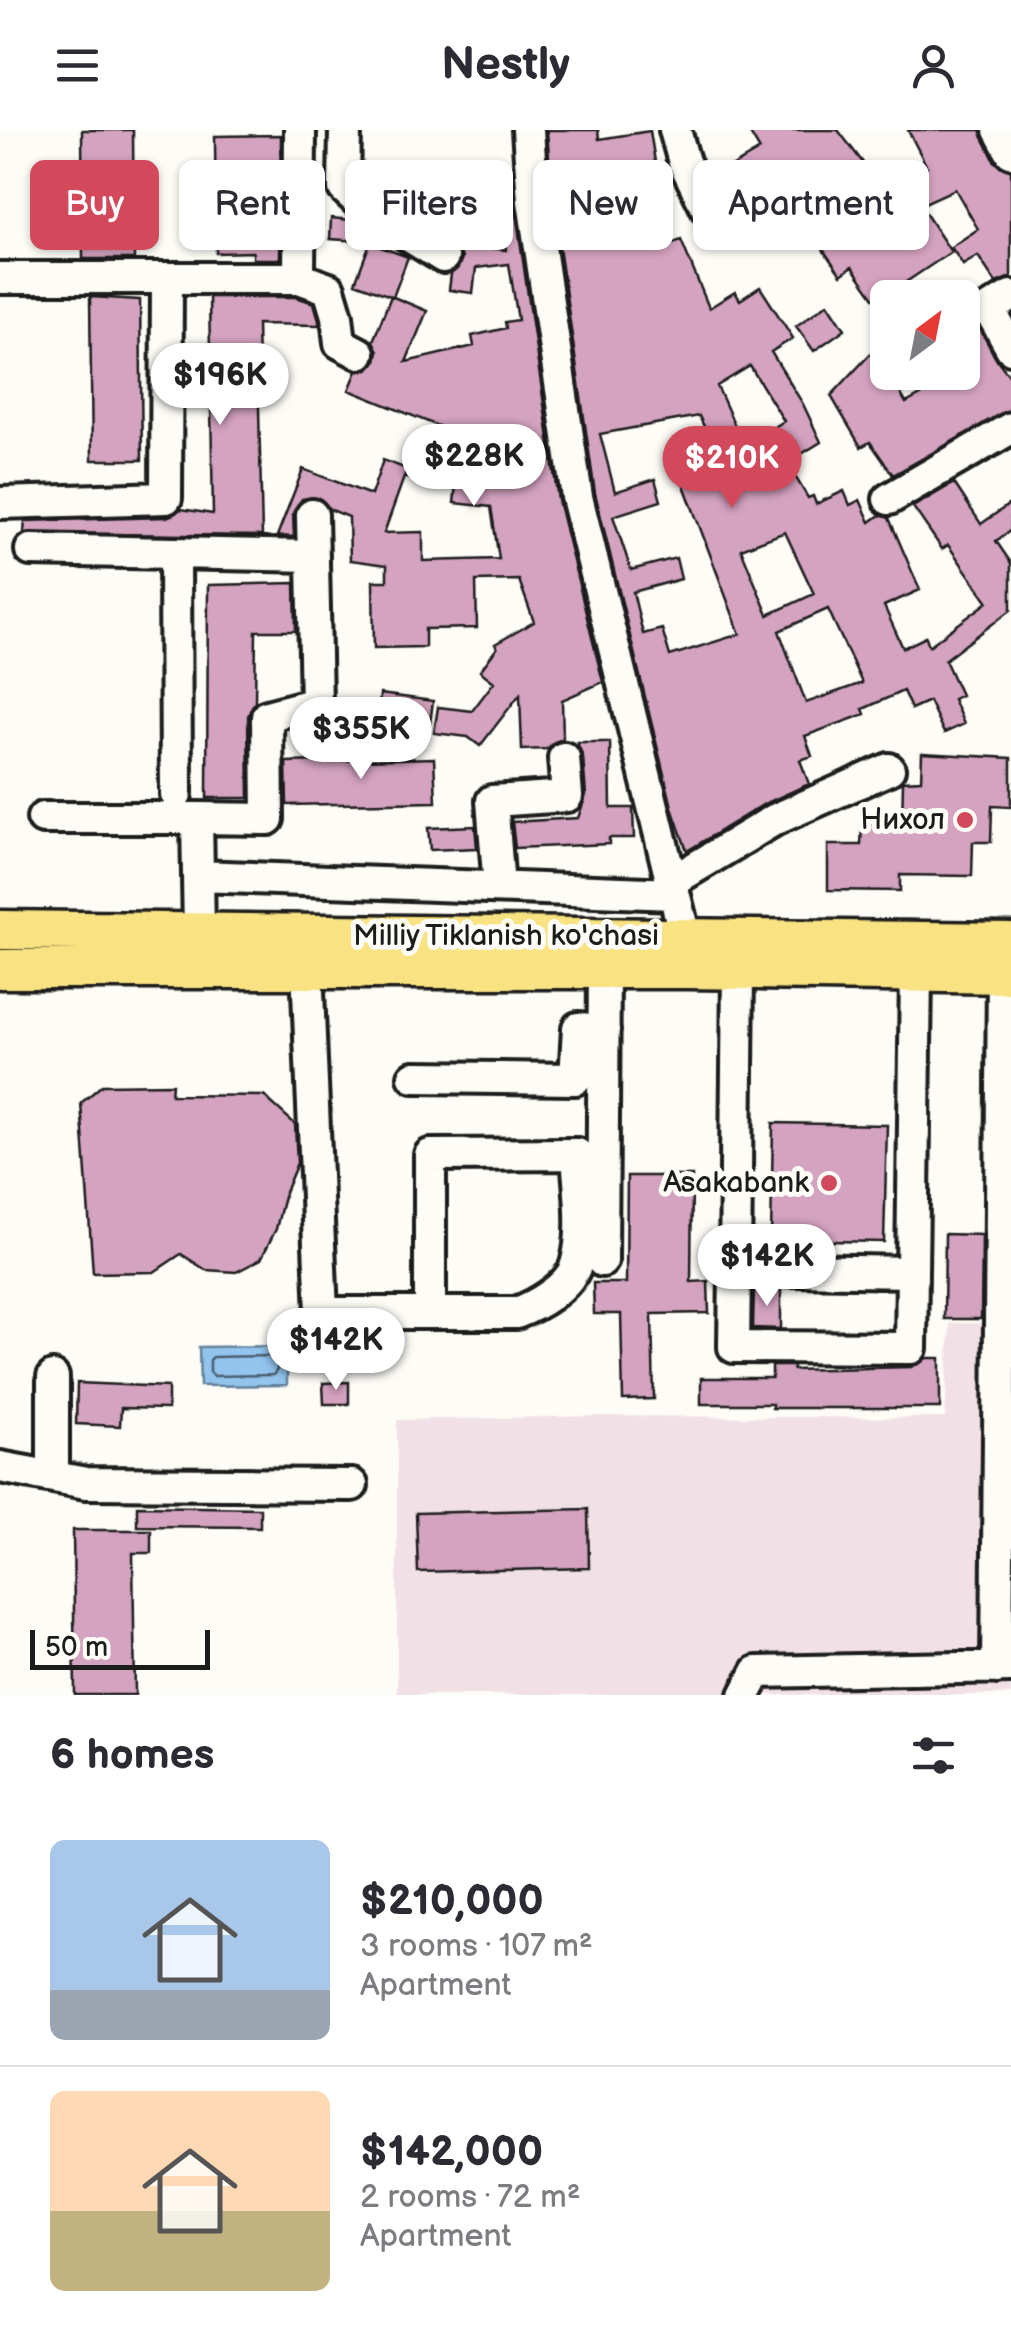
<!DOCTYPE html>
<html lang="en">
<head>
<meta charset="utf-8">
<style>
  body { margin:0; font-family:"Balsamiq Sans",sans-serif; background:#f2f2f3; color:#2b2b33; height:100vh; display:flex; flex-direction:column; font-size:38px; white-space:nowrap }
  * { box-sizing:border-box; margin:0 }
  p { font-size:32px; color:#7c7c81 }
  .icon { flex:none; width:55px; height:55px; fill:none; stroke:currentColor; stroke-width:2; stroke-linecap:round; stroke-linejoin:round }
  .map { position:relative; height:1565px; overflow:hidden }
  .side { display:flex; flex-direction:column; background:#fff; flex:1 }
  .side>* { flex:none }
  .hud { position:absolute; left:30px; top:30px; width:952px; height:90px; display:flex; gap:20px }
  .needle { width:65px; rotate:32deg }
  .controls { position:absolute; left:870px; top:150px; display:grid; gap:20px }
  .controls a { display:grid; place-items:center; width:110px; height:110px; border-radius:15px; background:#fff; box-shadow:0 2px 8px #0004; font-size:50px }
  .scale { position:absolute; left:30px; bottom:25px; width:180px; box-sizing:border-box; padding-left:10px; border:5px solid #1c1c1c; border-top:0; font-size:28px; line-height:35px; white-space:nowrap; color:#1c1c1c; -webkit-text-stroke:8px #fdfcf7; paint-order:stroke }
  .price { position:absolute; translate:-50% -85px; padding:0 22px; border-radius:35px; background:#fff; color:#222; font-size:32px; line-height:65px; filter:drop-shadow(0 2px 5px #0008) }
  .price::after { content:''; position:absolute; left:50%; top:60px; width:30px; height:22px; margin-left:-15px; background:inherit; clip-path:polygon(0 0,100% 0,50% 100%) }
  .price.active { background:#d1495b; color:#fff }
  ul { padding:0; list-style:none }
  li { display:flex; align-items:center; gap:30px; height:250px; padding:0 50px }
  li+li { border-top:2px solid #e1e1e2 }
  li span { display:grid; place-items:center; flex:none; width:280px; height:200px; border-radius:15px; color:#555 }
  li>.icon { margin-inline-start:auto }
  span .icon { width:120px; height:120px; fill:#fffc; stroke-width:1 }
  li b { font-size:42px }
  h2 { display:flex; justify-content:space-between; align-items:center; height:120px; padding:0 50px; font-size:42px }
  .pill { padding:0 35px; border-radius:15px; background:#fff; box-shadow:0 2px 8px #0004; font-size:35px; line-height:90px }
  .pill.active { background:#d1495b; color:#fff }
  header { display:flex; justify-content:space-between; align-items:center; height:130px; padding:0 50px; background:#fff; font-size:45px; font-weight:700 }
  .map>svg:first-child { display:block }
  .built { fill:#f1e1e6 }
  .water { fill:#92c4ee; stroke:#63819a; stroke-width:2.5 }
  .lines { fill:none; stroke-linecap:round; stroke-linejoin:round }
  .shore { stroke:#4b5f70; stroke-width:2.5 }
  .building { fill:#d4a3c0; stroke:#1c1c1c; stroke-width:2.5; fill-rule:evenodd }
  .minor-casing { stroke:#1c1c1c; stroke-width:38 }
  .major-casing { stroke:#1c1c1c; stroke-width:45 }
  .minor { stroke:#fdfcf7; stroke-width:30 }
  .major { stroke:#f8e281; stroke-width:38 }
  .poi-dot { fill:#d1495b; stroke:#fdfcf7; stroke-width:4 }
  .labels { text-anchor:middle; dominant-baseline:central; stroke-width:10; stroke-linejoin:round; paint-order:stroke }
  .poi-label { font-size:30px; fill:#1c1c1c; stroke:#fdfcf7; text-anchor:end }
  .street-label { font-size:30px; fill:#1c1c1c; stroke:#fdfcf7 }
</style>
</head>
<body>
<header><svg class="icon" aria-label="menu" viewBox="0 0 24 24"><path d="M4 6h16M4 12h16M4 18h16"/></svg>Nestly<svg class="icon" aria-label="person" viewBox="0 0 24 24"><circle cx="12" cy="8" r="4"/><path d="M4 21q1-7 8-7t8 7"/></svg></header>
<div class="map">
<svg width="1011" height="1565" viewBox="0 0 1011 1565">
  <rect width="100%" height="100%" fill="#fdfcf7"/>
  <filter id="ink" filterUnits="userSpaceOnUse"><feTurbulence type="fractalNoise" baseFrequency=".01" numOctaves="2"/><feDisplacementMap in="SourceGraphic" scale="20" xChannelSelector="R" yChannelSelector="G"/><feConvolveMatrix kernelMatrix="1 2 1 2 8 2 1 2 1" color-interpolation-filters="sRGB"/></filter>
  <g filter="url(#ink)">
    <path class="built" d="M 950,1193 L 1011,1194 L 1011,1565 L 397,1565 L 397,1290 L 605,1286 L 945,1288 Z"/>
    <path class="water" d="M 287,1216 L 287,1255 L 200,1256 L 199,1217 Z"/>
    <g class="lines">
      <path class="shore" d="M 273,1226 L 277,1230 L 277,1240 L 273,1245 L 214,1246 L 210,1242 L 210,1230 L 213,1227 Z"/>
    </g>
    <path class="building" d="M 82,0 L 133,0 L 134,129 L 83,129 Z
      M 547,0 L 598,0 L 599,9 L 650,1 L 661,69 L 657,69 L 666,116 L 681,110 L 709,178 L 735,162 L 740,170 L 760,157 L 793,208 L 771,222 L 803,274 L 821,312 L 787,333 L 808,368 L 813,366 L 816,374 L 844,361 L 850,375 L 860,370 L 870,392 L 880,385 L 889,388 L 920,460 L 884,476 L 903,518 L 926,507 L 929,516 L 988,472 L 948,415 L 942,419 L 913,377 L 954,353 L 981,394 L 1011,373 L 1011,400 L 996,411 L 1011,433 L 1011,480 L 945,530 L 961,565 L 953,569 L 964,594 L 944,603 L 929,571 L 911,579 L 903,561 L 863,579 L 865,584 L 805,606 L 812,626 L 800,630 L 809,654 L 764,674 L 687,721 L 673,681 L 595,363 L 552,69 ZM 750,236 L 784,291 L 744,316 L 717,256 ZM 699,286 L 718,326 L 679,342 L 740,504 L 670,526 L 662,499 L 643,504 L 633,462 L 681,449 L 676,428 L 631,440 L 613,386 L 661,371 L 655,349 L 615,362 L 600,304 ZM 785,402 L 814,464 L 768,485 L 741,419 ZM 828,479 L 862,553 L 806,573 L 779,501 Z
      M 748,0 L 838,0 L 870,42 L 874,39 L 890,61 L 927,37 L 908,0 L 980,0 L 995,32 L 1011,41 L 1011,147 L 996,153 L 978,126 L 963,135 L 951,117 L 978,99 L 955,59 L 920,75 L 951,122 L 882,168 L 874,168 L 852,137 L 841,145 L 790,73 L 744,100 L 713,48 L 760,20 Z
      M 281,5 L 280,129 L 253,129 L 253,122 L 216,123 L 215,6 Z
      M 516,83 L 558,370 L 603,552 L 562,570 L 563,609 L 554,612 L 547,619 L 522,620 L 520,564 L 480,616 L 468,607 L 434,603 L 438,577 L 472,581 L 494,552 L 480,541 L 497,518 L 495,514 L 534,492 L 519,450 L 476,451 L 477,498 L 425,499 L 425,517 L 374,518 L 373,451 L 387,451 L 387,435 L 350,430 L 349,387 L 329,379 L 320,368 L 302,369 L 293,384 L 294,407 L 277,406 L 303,339 L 371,365 L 383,330 L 407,339 L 384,403 L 423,402 L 423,431 L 499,429 L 491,377 L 454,373 L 456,354 L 406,348 L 408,330 L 434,333 L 438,296 L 349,260 L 357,241 L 368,239 L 376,231 L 378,221 L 373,211 L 391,166 L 427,181 L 406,232 L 474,216 L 472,206 L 506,198 L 505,192 L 518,190 L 509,134 L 476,138 L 473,163 L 449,160 L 451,144 L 458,138 L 462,128 L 456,114 L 506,120 L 502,84 Z
      M 331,88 L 351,90 L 375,107 L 374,112 L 330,109 Z
      M 370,113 L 408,127 L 393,167 L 355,153 Z
      M 962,164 L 995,227 L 1011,248 L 1011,279 L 893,345 L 870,312 L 861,317 L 831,266 L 888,205 L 888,242 L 906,273 L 962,242 Z
      M 90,167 L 140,170 L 142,330 L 92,330 Z
      M 209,167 L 296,167 L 314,173 L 319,190 L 319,195 L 257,194 L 262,406 L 24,403 L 25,391 L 167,387 L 181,379 L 213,384 Z
      M 828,173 L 845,199 L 814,221 L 796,196 Z
      M 295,453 L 296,501 L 256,501 L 255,572 L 248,586 L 249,668 L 207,668 L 208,455 Z
      M 380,564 L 433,571 L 430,593 L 378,586 Z
      M 577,612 L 610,612 L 611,678 L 633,678 L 634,708 L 609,708 L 609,714 L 515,718 L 512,692 L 578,688 L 586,665 L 583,627 Z
      M 922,623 L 1011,628 L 1011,677 L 992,676 L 991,712 L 973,712 L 972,746 L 900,745 L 900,761 L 828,760 L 828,715 L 861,715 L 862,694 L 902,695 L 903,651 L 921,650 Z
      M 434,628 L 436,672 L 287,675 L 286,632 Z
      M 475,696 L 477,718 L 430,720 L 428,698 Z
      M 172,954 L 171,965 L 264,966 L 295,994 L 297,1033 L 285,1062 L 276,1099 L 261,1129 L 236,1142 L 206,1140 L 181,1124 L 154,1142 L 93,1143 L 81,973 L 102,955 Z
      M 773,993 L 887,995 L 884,1112 L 771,1110 Z
      M 627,1046 L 692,1046 L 691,1152 L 708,1151 L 709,1183 L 652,1184 L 654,1269 L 623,1270 L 621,1184 L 594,1184 L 593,1153 L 626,1153 Z
      M 945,1104 L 982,1105 L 981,1189 L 944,1189 Z
      M 754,1158 L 781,1159 L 781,1199 L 753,1198 Z
      M 927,1228 L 940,1228 L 940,1278 L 772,1278 L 772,1274 L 701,1274 L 701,1248 L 772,1248 L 772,1236 L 793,1236 L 793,1240 L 911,1237 Z
      M 349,1252 L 349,1274 L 324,1274 L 323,1253 Z
      M 77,1253 L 168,1257 L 168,1279 L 121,1278 L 120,1296 L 76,1294 Z
      M 137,1376 L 260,1378 L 260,1397 L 137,1396 Z
      M 588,1379 L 589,1438 L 418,1442 L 416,1383 Z
      M 73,1400 L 151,1400 L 151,1423 L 133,1423 L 135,1565 L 75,1565 Z"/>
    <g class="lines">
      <g class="minor-casing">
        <path id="minor" d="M 300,0 L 299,148 L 329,159 L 337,186 L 340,213 L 359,223
          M 345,0 L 344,58 L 370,82 L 443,127
          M 528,0 L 533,71 L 577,367 L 685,807
          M 675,0 L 684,32 L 708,81
          M 999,0 L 1011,22
          M 0,148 L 299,148
          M 1011,166 L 989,179 L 1011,218
          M 889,369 L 1011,298
          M 0,373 L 166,368 L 167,148
          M 31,420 L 313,426
          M 175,423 L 176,664
          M 43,688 L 197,688
          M 198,746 L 674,764
          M 671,752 L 774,690 L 889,639
          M 499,757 L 492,671 L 567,666 L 564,628
          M 199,803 L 197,688 L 268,689 L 267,586 L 316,573 L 312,385
          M 307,838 L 322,1183 L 516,1183 C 536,1176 569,1157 576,1135 C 586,1101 579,1059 577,1024 L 430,1025 L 430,1183
          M 738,840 L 735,1139 L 912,1142 L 916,843
          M 414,947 L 575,949 L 578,898 L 604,900
          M 602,1131 L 604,839
          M 735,1139 L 734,1217 L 911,1218 L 912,1142
          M 0,1337 L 86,1353 L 352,1355
          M 53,1347 L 53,1247
          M 997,1538 L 1003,844
          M 745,1565 L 757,1542 L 1011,1537"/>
      </g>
      <g class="major-casing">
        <path id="major" d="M 0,800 L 1011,812
          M 0,839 L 686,839 L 1011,844"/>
      </g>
      <use href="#minor" class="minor"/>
      <use href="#major" class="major"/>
    </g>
  </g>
  <g class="poi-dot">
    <circle cx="965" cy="690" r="10"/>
    <circle cx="829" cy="1053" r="10"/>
  </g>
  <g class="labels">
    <g class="poi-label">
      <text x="945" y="690">Нихол</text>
      <text x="809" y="1053">Asakabank</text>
    </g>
    <g class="street-label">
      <text x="506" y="806">Milliy Tiklanish ko'chasi</text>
    </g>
  </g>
</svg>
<div class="controls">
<a><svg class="needle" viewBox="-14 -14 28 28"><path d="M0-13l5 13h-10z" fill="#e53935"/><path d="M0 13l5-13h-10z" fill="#7c7c81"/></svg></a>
</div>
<div class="scale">50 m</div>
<b class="price" style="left:220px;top:298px">$196K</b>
<b class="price" style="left:474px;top:379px">$228K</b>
<b class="price active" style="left:732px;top:381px">$210K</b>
<b class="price" style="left:361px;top:652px">$355K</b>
<b class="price" style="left:767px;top:1179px">$142K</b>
<b class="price" style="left:336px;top:1263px">$142K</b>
<div class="hud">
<a class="pill active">Buy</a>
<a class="pill">Rent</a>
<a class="pill">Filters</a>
<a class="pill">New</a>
<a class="pill">Apartment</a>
</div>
</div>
<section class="side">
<h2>6 homes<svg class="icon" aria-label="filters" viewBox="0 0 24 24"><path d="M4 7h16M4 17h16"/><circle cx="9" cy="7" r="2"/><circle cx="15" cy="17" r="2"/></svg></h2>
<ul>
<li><span style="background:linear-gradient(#a9c7e8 75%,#9aa5b1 0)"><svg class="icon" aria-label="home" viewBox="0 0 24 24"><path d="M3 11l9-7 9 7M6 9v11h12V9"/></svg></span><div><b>$210,000</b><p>3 rooms · 107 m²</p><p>Apartment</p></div></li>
<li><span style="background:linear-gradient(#ffd9b3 60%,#c2b280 0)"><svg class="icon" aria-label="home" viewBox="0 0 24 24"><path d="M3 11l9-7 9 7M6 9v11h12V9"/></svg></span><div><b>$142,000</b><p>2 rooms · 72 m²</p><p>Apartment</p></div></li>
</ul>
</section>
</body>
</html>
